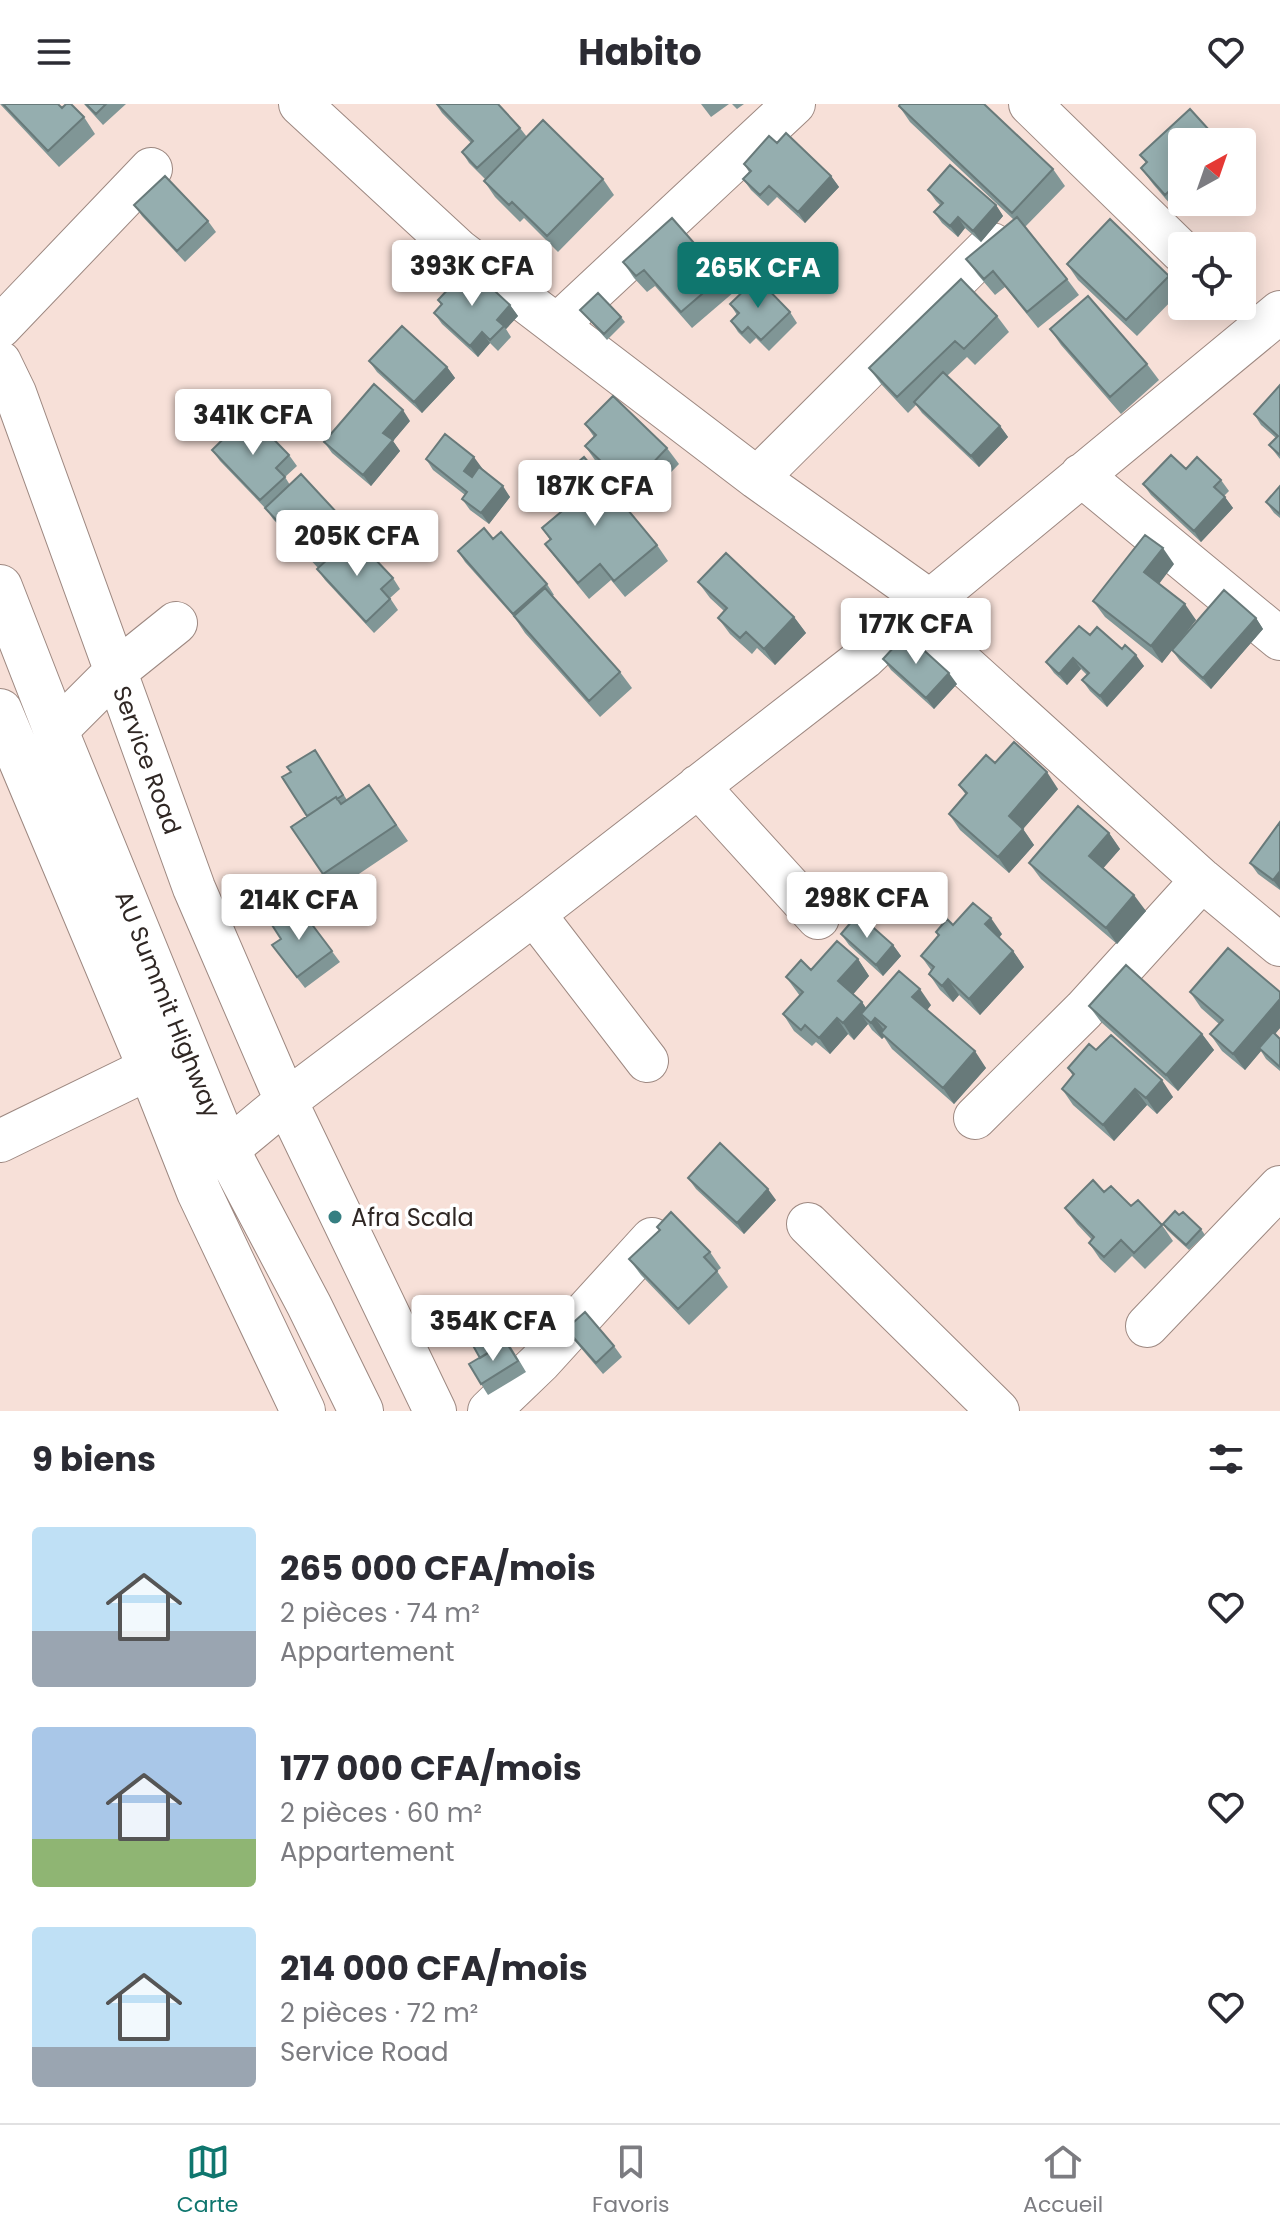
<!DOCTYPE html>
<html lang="fr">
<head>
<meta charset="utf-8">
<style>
  body { margin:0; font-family:Poppins,sans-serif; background:#f7f7f7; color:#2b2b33; height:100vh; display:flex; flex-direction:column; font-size:30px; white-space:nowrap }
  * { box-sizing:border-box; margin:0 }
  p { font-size:26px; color:#7c7c81 }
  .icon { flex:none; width:44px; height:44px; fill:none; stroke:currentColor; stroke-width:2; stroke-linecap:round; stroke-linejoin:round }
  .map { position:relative; height:1307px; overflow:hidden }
  .side { display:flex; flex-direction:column; background:#fff; flex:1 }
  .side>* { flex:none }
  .needle { width:52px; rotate:40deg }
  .controls { position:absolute; left:1168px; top:24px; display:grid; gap:16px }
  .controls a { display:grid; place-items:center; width:88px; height:88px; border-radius:8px; background:#fff; box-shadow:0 4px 20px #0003; font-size:40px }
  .price { position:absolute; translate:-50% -68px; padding:0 18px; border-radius:8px; background:#fff; color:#222; font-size:26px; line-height:52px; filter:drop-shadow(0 2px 4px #0008) }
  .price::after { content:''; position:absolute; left:50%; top:48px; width:24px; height:18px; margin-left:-12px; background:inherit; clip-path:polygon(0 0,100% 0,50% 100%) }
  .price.active { background:#0f766e; color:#fff }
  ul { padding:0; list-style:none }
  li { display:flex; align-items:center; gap:24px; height:200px; padding:0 32px }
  li span { display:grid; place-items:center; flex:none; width:224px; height:160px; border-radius:8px; color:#555 }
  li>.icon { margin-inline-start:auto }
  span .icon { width:96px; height:96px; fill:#fffc; stroke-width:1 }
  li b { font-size:34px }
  h2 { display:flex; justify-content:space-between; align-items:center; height:96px; padding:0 32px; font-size:34px }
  header { display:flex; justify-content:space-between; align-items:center; height:104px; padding:0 32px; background:#fff; font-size:36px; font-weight:700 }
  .dock { display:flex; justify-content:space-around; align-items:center; height:112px; border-top:2px solid #e1e1e2; background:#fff; font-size:22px; color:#7c7c81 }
  .dock a { display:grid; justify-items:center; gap:4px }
  .dock .active { color:#0f766e }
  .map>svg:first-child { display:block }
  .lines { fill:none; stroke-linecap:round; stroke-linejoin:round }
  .minor-casing { stroke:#9d8881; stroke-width:44 }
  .major-casing { stroke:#9d8881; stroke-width:46 }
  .minor { stroke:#fff; stroke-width:42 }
  .major { stroke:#fff; stroke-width:44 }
  .wall { fill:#809696 }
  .shaded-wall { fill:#687a7a }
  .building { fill:#95aeaf; stroke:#687a7a; stroke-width:2 }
  .poi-dot { fill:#367f82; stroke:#fff; stroke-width:3 }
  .labels { text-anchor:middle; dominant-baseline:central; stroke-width:7; stroke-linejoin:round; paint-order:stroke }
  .street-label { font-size:24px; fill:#2f2724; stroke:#fff }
  .poi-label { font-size:24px; fill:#2f2724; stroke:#fff; text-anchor:start }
</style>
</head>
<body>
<header><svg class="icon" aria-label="menu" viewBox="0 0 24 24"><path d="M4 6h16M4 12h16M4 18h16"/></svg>Habito<svg class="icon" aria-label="heart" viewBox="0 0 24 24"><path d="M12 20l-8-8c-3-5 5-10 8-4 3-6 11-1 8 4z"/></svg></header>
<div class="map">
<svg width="1280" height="1307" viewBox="0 0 1280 1307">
  <rect width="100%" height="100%" fill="#f7e0d8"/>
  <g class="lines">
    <g class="minor-casing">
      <path id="minor" d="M 300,0 L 458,146 L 757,374 L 930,497
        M 1030,0 L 1182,148
        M 557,221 L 794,0
        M 0,223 L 151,65
        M 0,258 L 15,289 L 194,784 L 286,997 L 435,1307
        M 1081,371 L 1280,535
        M 757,374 L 992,140
        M 909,511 L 1202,776 L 1280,841
        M 56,627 L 115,568 L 176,519
        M 698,682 L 818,814
        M 534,810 L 647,957
        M 975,1014 L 1084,906 L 1202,776
        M 0,1037 L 150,964
        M 227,1046 L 286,997 L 534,810 L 864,554 L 909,511 L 930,497 L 1280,208
        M 808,1120 L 998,1307
        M 1147,1222 L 1280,1083
        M 489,1307 L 540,1258 L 652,1135"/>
    </g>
    <g class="major-casing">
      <path id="major" d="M 0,483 L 56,627 L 227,1046 L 309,1201 L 361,1307
        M 0,607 L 150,964 L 199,1088 L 303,1307"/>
    </g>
    <use href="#minor" class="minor"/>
    <use href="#major" class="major"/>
  </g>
  <path class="wall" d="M 0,0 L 58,0 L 62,4 L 84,13 L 95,30 L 59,63 Z
    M 84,0 L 126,0 L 103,21 Z
    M 436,0 L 520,24 L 527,33 L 603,75 L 614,91 L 558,148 L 524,114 L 520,118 L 495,93 L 484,77 L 485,75 L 469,59 L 462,48 L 471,39 L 442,9 Z
    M 701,0 L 729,0 L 711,13 Z
    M 732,0 L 744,0 L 737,5 Z
    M 899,2 L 1053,65 L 1065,82 L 1025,123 L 1067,175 L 1079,191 L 1038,224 L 1005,183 L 995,191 L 978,171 L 966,155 L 1014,116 L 910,18 Z
    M 1182,38 L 1182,98 L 1186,98 L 1176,107 L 1153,80 L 1141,64 L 1146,59 L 1140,51 Z
    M 777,39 L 831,72 L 839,83 L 805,119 L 777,93 L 768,102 L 751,86 L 743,75 L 749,68 L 744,60 Z
    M 928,86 L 996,101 L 1003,112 L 981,138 L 965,124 L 958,133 L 942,119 L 934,108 L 940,101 L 936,97 Z
    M 134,101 L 208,117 L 216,128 L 185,158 L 142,112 Z
    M 623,158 L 723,172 L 734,188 L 692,224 L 655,182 L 647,188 L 634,174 Z
    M 1067,160 L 1169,172 L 1180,188 L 1137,232 L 1078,176 Z
    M 438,196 L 510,201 L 518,212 L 506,225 L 511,233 L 498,247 L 490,239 L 478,253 L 442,220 L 434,209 L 441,201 Z
    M 730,200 L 790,208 L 797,219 L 769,247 L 756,234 L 750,240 L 738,228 L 731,217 L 737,211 Z
    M 580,206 L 621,213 L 625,218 L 607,236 Z
    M 997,212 L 1009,228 L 975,261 L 967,253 L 947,272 L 1000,322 L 1008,333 L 979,363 L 922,309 L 916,301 L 908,309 L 881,280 L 869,264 Z
    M 1050,225 L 1147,260 L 1159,276 L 1121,310 L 1061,241 Z
    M 369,257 L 447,263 L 455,274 L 422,309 L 377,268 Z
    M 1280,281 L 1280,355 L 1269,341 L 1276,334 L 1261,321 L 1254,310 Z
    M 410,317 L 393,337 L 400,347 L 371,382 L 332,349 L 324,338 Z
    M 585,320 L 667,344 L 679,360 L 640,400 L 597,359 L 585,342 L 594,333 Z
    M 212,346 L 289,351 L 297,362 L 285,373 L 290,381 L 339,411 L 347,422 L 332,436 L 339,445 L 393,474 L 400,485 L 390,494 L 398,506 L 374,529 L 325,476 L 317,465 L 318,464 L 273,415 L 266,405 L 220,357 Z
    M 426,355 L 482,364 L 510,393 L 489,420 L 470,406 L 462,395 L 465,391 L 433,366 Z
    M 1186,365 L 1221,376 L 1229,387 L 1224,392 L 1233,404 L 1201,438 L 1151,391 L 1143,380 Z
    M 557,376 L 657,441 L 668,457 L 625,493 L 611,476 L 589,495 L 557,456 L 545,440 L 550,436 L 542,424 L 573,398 Z
    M 1280,382 L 1280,414 L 1274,409 L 1266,398 Z
    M 458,447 L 547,480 L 554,491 L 552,492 L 620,568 L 632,584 L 600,613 L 525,529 L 515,514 L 465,458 Z
    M 1174,460 L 1159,479 L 1196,516 L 1175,543 L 1256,514 L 1263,525 L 1211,585 L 1180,557 L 1172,546 L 1162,559 L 1105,513 L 1093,497 Z
    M 698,478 L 794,513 L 806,529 L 775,561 L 757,544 L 752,550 L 730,530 L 718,514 L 724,507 L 710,494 Z
    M 1090,531 L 1122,545 L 1144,562 L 1107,603 L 1090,587 L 1082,576 L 1087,571 L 1081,565 L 1067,581 L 1054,569 L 1046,558 Z
    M 883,555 L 957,580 L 934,605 L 891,566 Z
    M 315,646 L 347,696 L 369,681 L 408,737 L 335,786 L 291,723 L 307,712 L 291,668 Z
    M 995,659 L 1058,685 L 1023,725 L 1034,741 L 1009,769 L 960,726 L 949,710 L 966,691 L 959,681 Z
    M 1280,718 L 1280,786 L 1258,770 L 1250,759 Z
    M 1109,729 L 1120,745 L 1103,764 L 1146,807 L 1117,840 L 1041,775 L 1029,759 Z
    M 298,802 L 340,858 L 305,884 L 280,852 L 281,835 Z
    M 953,821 L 1002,830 L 999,834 L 1013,847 L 1024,863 L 980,911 L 959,891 L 953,898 L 940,886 L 929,870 L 931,866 L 921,852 L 938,832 L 936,828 Z
    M 841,830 L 893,841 L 901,852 L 883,872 L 849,841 Z
    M 858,855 L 869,872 L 853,890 L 862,898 L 866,904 L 931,901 L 927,906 L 986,964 L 954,1000 L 892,945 L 884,933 L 882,935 L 872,926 L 868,920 L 854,936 L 848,930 L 830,950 L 816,938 L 812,942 L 794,927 L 783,910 L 800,892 L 786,873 Z
    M 1190,888 L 1280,888 L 1280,924 L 1275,930 L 1280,935 L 1280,967 L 1266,955 L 1261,947 L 1245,966 L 1222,947 L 1210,930 L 1219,920 L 1201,904 Z
    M 1089,902 L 1202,930 L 1214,946 L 1178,987 L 1101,918 Z
    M 1096,946 L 1173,993 L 1157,1010 L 1147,1001 L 1114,1037 L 1073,1001 L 1062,985 L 1073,972 L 1068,964 Z
    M 688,1074 L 776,1096 L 744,1130 L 696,1085 Z
    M 1104,1088 L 1162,1121 L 1173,1137 L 1145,1165 L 1132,1152 L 1115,1169 L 1100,1155 L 1089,1139 L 1092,1136 L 1077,1120 L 1065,1104 Z
    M 1179,1111 L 1201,1125 L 1205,1131 L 1189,1146 L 1167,1126 L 1163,1120 Z
    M 710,1148 L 721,1164 L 717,1167 L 728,1183 L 689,1221 L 641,1171 L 629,1155 Z
    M 566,1225 L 614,1242 L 622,1253 L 603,1270 L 574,1236 Z
    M 502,1228 L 526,1268 L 488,1291 L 481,1280 L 480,1254 Z"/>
  <path class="shaded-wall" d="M 831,72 L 839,83 L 805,119 L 798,108 Z
    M 996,101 L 1003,112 L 981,138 L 973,127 Z
    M 958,113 L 965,124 L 958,133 L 950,122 Z
    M 510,201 L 518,212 L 506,225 L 497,216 Z
    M 482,228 L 490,239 L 478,253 L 470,242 Z
    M 447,263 L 455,274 L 422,309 L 414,298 Z
    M 403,306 L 410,317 L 393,337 L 400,347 L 371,382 L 363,371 L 383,329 Z
    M 1000,322 L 1008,333 L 979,363 L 971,352 Z
    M 474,353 L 482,364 L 471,378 L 464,367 Z
    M 503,382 L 510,393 L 489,420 L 481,409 Z
    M 1225,393 L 1233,404 L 1201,438 L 1194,427 Z
    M 1163,444 L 1174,460 L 1156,484 L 1144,468 Z
    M 1185,500 L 1196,516 L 1162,559 L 1151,542 Z
    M 794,513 L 806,529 L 775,561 L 764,545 Z
    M 1256,514 L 1263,525 L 1211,585 L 1203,574 Z
    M 1136,551 L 1144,562 L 1107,603 L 1100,592 Z
    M 1073,554 L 1081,565 L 1067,581 L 1059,570 Z
    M 949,569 L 957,580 L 934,605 L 926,594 Z
    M 1047,668 L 1058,685 L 1023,725 L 1034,741 L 1009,769 L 998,753 L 1009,712 Z
    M 1109,729 L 1120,745 L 1100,768 L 1089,752 Z
    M 1280,767 L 1280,785 L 1273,776 Z
    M 1134,791 L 1146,807 L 1117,840 L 1106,824 Z
    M 991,814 L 1002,830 L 996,837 L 985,820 Z
    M 893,841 L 901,852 L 883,872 L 876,861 Z
    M 1013,847 L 1024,863 L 980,911 L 969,895 Z
    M 858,855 L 869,872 L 850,894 L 838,877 Z
    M 948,875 L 959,891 L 953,898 L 942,882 Z
    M 920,885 L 931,901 L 924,910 L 912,893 Z
    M 1280,895 L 1280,924 L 1261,947 L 1259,944 L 1261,947 L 1245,966 L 1233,950 Z
    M 862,898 L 873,915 L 861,910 L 868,920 L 854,936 L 843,919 Z
    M 837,914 L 848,930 L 830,950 L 819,934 Z
    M 875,914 L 887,930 L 881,929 L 884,933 L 882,935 L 871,919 Z
    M 1202,930 L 1214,946 L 1178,987 L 1166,971 Z
    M 975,947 L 986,964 L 954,1000 L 943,984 Z
    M 1162,976 L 1173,993 L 1157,1010 L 1146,994 Z
    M 1135,985 L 1147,1001 L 1114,1037 L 1103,1021 Z
    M 768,1085 L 776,1096 L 744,1130 L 737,1119 Z"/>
  <path class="building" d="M 3,0 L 58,0 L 62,4 L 66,0 L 71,0 L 84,13 L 48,47 Z
    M 86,0 L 106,0 L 96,10 Z
    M 437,0 L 498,0 L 520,24 L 477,64 L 462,48 L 473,37 Z
    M 900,0 L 984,0 L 1053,65 L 1012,109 L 899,2 Z
    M 1190,5 L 1220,38 L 1182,38 L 1182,75 L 1165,91 L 1141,64 L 1147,58 L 1140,51 Z
    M 543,16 L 603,75 L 547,132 L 512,98 L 509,101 L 484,77 Z
    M 786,29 L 831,72 L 798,108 L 769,82 L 760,91 L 743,75 L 751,67 L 744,60 L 769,32 L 777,39 Z
    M 950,61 L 996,101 L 973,127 L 958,113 L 950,122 L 934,108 L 943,99 L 928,86 Z
    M 165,72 L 208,117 L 177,147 L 134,101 Z
    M 1017,113 L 1067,175 L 1027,208 L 993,167 L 984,175 L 966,155 Z
    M 672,114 L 723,172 L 681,208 L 644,166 L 636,172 L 623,158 Z
    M 1110,115 L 1169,172 L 1126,216 L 1067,160 Z
    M 469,163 L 510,201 L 497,216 L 504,222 L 490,236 L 482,228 L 470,242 L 434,209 L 442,200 L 438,196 Z
    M 757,174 L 790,208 L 761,236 L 748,223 L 742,229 L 731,217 L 739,209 L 730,200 Z
    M 961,175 L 997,212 L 964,245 L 955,237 L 897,293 L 869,264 Z
    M 598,189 L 621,213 L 604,230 L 580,206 Z
    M 1088,192 L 1147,260 L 1110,293 L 1050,225 Z
    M 402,222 L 447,263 L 414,298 L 369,257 Z
    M 943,268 L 1000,322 L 971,352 L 914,298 Z
    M 374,280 L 403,306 L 383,329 L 393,336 L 363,371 L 324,338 Z
    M 1280,281 L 1280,351 L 1269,341 L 1278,332 L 1254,310 Z
    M 613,292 L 667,344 L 629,384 L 585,342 L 596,331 L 585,320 Z
    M 249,310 L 289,351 L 276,364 L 285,373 L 260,396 L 212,346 Z
    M 445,330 L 474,353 L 464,367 L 472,373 L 479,363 L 503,382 L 481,409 L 462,395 L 467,388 L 426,355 Z
    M 1171,351 L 1186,365 L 1197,353 L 1221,376 L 1214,383 L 1225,393 L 1194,427 L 1143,380 Z
    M 584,353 L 657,441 L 614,477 L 600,460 L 578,479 L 545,440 L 551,435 L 542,424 L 574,397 L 557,376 Z
    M 301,370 L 339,411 L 323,426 L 334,438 L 314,456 L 265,404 Z
    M 1280,382 L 1280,410 L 1266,398 Z
    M 484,424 L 493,435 L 501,428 L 547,480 L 513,510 L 458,447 Z
    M 1145,431 L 1163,444 L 1144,468 L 1185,500 L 1151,542 L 1093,497 Z
    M 353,432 L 393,474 L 381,485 L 390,495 L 366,518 L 317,465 Z
    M 726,449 L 794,513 L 764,545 L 746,528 L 740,534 L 718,514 L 727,504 L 698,478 Z
    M 545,484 L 620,568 L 589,597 L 514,512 Z
    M 1224,486 L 1256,514 L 1203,574 L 1172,546 Z
    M 1079,522 L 1090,531 L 1097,523 L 1122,545 L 1125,541 L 1136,551 L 1100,592 L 1082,576 L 1089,569 L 1073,554 L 1059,570 L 1046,558 Z
    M 906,530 L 949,569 L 926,594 L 883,555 Z
    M 1014,638 L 1047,668 L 1009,712 L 1023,725 L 998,753 L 949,710 L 967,689 L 959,681 L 986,651 L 995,659 Z
    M 315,646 L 343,691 L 337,695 L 336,693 L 307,712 L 282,673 L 291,668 L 287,663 Z
    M 369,681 L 396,721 L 323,770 L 291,723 L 336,693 L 341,700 Z
    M 1078,702 L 1109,729 L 1089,752 L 1134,791 L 1106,824 L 1029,759 Z
    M 1280,718 L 1280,767 L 1273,776 L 1250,759 Z
    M 973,799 L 991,814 L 985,820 L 1013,847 L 969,895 L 948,875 L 942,882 L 929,870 L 934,863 L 921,852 L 939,831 L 936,828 L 947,815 L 953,821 Z
    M 298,802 L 332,847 L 297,873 L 272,841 L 281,835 L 272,821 Z
    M 858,810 L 893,841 L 876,861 L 841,830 Z
    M 837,837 L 858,855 L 838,877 L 862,898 L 843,919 L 837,914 L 819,934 L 805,921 L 801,926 L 783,910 L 803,888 L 786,873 L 801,856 L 811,866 Z
    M 1228,844 L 1280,888 L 1280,895 L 1233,950 L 1210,930 L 1223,916 L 1190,888 Z
    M 1126,861 L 1202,930 L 1166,971 L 1089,902 Z
    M 899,867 L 920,885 L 912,893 L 975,947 L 943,984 L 881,929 L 886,923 L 875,914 L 871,919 L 861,910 Z
    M 1273,928 L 1280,935 L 1280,963 L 1259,944 Z
    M 1111,931 L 1162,976 L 1146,994 L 1135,985 L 1103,1021 L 1062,985 L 1074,970 L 1068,964 L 1089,940 L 1096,946 Z
    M 720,1039 L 768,1085 L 737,1119 L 688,1074 Z
    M 1093,1076 L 1104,1088 L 1111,1082 L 1131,1102 L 1138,1096 L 1162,1121 L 1134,1149 L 1121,1136 L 1104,1153 L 1089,1139 L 1094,1133 L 1065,1104 Z
    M 1175,1107 L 1179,1111 L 1183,1108 L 1201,1125 L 1186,1141 L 1163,1120 Z
    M 671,1108 L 710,1148 L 704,1153 L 717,1167 L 678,1205 L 629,1155 L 660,1126 L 657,1123 Z
    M 585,1208 L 614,1242 L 596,1259 L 566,1225 Z
    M 498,1223 L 509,1241 L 506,1238 L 480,1254 L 471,1238 Z
    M 506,1238 L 518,1257 L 481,1280 L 469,1260 Z"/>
  <circle class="poi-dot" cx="335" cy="1113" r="8"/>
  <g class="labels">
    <g class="street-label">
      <text transform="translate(147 656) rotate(70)">Service Road</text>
      <text transform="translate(168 900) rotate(68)">AU Summit Highway</text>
    </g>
    <g class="poi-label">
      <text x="351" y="1113">Afra Scala</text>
    </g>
  </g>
</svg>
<div class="controls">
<a><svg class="needle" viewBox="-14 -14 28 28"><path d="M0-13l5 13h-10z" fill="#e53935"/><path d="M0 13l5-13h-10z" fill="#7c7c81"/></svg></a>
<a><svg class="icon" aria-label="locate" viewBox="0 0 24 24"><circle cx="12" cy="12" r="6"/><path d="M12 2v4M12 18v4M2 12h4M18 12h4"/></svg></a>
</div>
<b class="price" style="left:472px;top:204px">393K CFA</b>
<b class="price active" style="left:758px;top:206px">265K CFA</b>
<b class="price" style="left:253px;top:353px">341K CFA</b>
<b class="price" style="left:595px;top:424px">187K CFA</b>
<b class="price" style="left:357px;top:474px">205K CFA</b>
<b class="price" style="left:916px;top:562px">177K CFA</b>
<b class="price" style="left:867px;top:836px">298K CFA</b>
<b class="price" style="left:299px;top:838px">214K CFA</b>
<b class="price" style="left:493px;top:1259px">354K CFA</b>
</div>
<section class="side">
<h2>9 biens<svg class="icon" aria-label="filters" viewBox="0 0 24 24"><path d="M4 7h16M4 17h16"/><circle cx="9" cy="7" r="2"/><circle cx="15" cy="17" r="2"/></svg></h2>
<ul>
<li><span style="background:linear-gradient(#bfe0f5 65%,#9aa5b1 0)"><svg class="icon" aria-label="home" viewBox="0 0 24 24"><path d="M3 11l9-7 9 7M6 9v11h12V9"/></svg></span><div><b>265 000 CFA/mois</b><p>2 pièces · 74 m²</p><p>Appartement</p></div><svg class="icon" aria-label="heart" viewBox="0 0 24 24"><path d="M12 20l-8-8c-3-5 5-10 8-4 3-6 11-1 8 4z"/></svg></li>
<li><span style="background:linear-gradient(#a9c7e8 70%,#8fb573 0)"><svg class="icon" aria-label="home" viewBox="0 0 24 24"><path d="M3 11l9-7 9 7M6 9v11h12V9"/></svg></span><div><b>177 000 CFA/mois</b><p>2 pièces · 60 m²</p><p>Appartement</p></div><svg class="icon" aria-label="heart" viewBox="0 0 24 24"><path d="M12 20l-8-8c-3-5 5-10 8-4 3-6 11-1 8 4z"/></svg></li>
<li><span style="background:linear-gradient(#bfe0f5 75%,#9aa5b1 0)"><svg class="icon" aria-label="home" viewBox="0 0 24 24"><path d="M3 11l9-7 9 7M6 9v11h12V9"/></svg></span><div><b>214 000 CFA/mois</b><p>2 pièces · 72 m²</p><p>Service Road</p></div><svg class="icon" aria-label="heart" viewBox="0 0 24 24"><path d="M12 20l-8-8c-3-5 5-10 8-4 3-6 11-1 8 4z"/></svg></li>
</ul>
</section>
<nav class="dock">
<a class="active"><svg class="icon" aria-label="map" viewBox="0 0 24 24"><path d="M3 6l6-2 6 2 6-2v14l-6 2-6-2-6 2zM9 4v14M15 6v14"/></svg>Carte</a>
<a><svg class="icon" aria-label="saved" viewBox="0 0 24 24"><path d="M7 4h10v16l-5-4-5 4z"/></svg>Favoris</a>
<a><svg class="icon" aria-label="home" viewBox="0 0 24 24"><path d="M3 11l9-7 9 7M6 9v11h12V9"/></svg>Accueil</a>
</nav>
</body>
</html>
